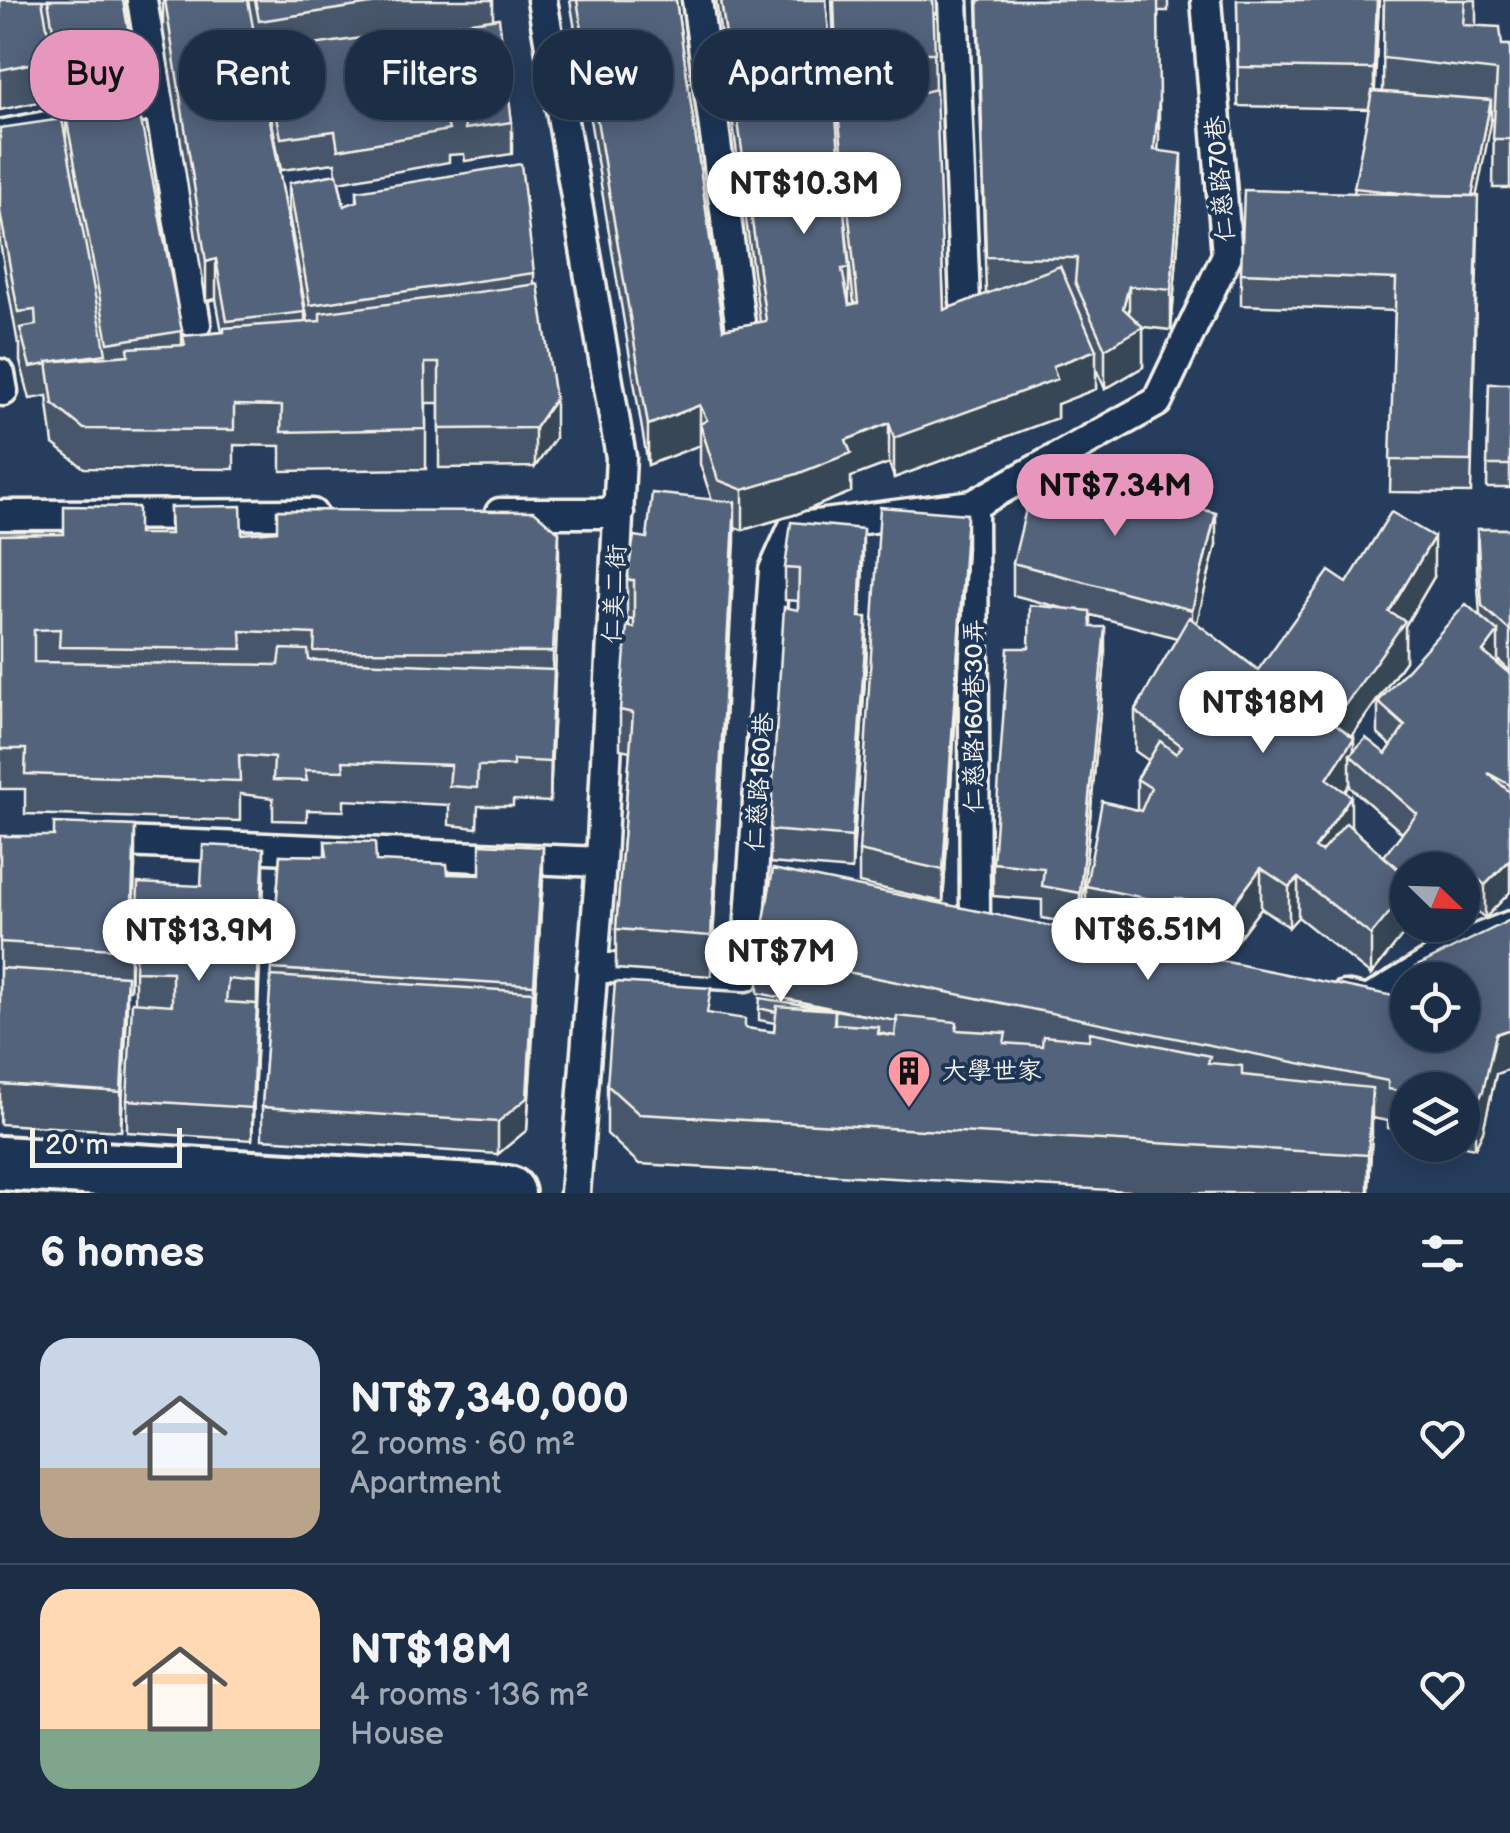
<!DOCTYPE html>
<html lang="en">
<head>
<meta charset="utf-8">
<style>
  body { margin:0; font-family:"Balsamiq Sans","LXGW WenKai TC",sans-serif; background:#293a51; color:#f1f3f6; height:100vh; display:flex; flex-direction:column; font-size:38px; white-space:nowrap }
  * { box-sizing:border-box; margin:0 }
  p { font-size:32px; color:#a0a8b3 }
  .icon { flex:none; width:55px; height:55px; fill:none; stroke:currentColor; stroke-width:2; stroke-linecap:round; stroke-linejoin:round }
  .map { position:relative; height:1193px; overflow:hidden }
  .sheet { display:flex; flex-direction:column; background:#1c2e46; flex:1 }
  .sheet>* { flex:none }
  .banner { position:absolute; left:30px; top:30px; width:1000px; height:90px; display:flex; gap:20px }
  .needle { width:65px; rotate:113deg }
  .tools { position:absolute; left:1390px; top:852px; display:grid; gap:20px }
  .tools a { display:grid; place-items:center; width:90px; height:90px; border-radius:50%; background:#1c2e46; box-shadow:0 5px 25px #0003,0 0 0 2px #3a4a5f; font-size:50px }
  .scale { position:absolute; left:30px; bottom:25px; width:152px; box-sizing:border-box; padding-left:10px; border:5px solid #f4f1e8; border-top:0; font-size:28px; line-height:35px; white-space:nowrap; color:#f4f1e8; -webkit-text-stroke:8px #1d3557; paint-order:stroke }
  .price { position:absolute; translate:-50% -85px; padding:0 22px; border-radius:35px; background:#fff; color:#222; font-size:32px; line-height:65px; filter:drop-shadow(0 2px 5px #0008) }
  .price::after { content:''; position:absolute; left:50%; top:60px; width:30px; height:22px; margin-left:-15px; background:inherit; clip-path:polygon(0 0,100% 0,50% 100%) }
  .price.on { background:#e797bd; color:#111 }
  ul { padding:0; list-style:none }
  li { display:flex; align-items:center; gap:30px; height:250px; padding:0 40px }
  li+li { border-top:2px solid #3a4a5f }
  li span { display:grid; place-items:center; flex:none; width:280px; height:200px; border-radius:30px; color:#555 }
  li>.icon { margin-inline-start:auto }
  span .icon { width:120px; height:120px; fill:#fffc; stroke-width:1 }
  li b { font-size:42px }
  h2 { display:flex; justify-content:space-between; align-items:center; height:120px; padding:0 40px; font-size:42px }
  .pill { padding:0 35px; border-radius:40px; background:#1c2e46; box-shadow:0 5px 25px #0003,0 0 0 2px #3a4a5f; font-size:35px; line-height:90px }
  .pill.on { background:#e797bd; color:#111 }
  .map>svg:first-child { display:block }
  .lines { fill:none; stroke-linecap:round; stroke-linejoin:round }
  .lane-casing { stroke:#f4f1e8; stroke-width:35 }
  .street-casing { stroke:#f4f1e8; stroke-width:60 }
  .lane { stroke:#1d3557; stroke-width:28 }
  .street { stroke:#1d3557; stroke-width:52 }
  .wall { fill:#47566a; stroke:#f4f1e8; stroke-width:2.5; fill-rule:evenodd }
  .shaded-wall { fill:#394656; stroke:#f4f1e8; stroke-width:2.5 }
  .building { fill:#52647b; stroke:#f4f1e8; stroke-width:2.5 }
  .labels { text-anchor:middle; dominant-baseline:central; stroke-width:8; stroke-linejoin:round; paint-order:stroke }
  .street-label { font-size:25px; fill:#f4f1e8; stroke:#1d3557 }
  .poi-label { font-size:25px; fill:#f4f1e8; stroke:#1d3557; text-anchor:start }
</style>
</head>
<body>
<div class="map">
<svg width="1510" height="1193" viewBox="0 0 1510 1193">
  <rect width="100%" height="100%" fill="#263d5d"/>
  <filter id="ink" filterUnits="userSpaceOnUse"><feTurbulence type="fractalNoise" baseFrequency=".01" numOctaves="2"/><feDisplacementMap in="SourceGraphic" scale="20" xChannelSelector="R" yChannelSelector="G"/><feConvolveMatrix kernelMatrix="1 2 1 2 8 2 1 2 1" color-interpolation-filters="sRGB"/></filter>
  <g filter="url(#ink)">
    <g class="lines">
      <g class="lane-casing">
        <path id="lane" d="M 142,0 L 196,324
          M 542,0 L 621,457 L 601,862 L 575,1193
          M 697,0 L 745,360
          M 953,0 L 965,302
          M 0,135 L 161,104
          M 0,374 L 3,391
          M 973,505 L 975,927
          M 500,513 L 619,513
          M 0,515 L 312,514
          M 98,841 L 601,862
          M 592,967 L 746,976 L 774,570 L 793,528 L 973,505 L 1157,402 L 1227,255 L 1206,0
          M 1344,996 L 1368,1001 L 1456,947 L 1510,926"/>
      </g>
      <g class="street-casing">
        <path id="street" d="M 0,1163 L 508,1193"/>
      </g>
      <use href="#lane" class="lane"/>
      <use href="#street" class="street"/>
    </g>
    <path class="wall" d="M 0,0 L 123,0 L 131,45 L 131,85 L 58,99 L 53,67 L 53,99 L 0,110 Z
      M 163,0 L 493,0 L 493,19 L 512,122 L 512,154 L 465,161 L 464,154 L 449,155 L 449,162 L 339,182 L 344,206 L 357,202 L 357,191 L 534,273 L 534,285 L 555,438 L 535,467 L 439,468 L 439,403 L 426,403 L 426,469 L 281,471 L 281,446 L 234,445 L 234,469 L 84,468 L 53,444 L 47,396 L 30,399 L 20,361 L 20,344 L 18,344 L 0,243 L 0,128 L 66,139 L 66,116 L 182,331 L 182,345 L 183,336 L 222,332 L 216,299 L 206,301 L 163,29 ZM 259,60 L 265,60 L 265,84 L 281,170 L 335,163 L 336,174 L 289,183 L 289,215 L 308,322 L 305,322 L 305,312 Z
      M 570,0 L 676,0 L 723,329 L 760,322 L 716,0 L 826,0 L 837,124 L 832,0 L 933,0 L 935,90 L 944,310 L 986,294 L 977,0 L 1168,0 L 1168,11 L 1158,11 L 1158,150 L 1182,194 L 1171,330 L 1143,327 L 1143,367 L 1105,389 L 1096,369 L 1096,389 L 1057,404 L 1057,418 L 894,478 L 889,463 L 851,477 L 851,492 L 797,514 L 743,530 L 735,527 L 711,976 L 616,969 L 616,929 L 630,751 L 620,749 L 620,710 L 634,628 L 634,620 L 627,619 L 627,580 L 647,538 L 712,500 L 700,464 L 700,445 L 648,465 ZM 844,212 L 854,304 L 849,305 L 849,268 Z
      M 1237,0 L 1379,0 L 1374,92 L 1383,92 L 1384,0 L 1476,0 L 1476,26 L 1502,45 L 1510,45 L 1510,188 L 1493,188 L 1494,120 L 1491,119 L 1476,196 L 1478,228 L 1471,493 L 1390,492 L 1395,311 L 1241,305 L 1241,273 L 1354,193 L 1369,109 L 1238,106 Z
      M 1489,384 L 1510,384 L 1510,488 L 1487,488 Z
      M 170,507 L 242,534 L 559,572 L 550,802 L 513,800 L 513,806 L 478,806 L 477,828 L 449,825 L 449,805 L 344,800 L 344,811 L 307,810 L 307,821 L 273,820 L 273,798 L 240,794 L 240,821 L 25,814 L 25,789 L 0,789 L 0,535 L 170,534 Z
      M 1477,529 L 1510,529 L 1510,671 L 1498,660 L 1498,664 L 1510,674 L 1510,892 L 1485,918 L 1462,898 L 1462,870 L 1408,870 L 1408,925 L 1411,925 L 1371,975 L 1298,917 L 1289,927 L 1261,908 L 1228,952 L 1176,938 L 1174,944 L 1086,925 L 1086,886 L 1137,810 L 1137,779 L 1148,760 L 1135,751 L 1135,711 L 1177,638 L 1091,615 L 1091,627 L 1105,659 L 1080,925 L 1042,918 L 1042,900 L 993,896 L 993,863 L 1029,648 L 1062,608 L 1013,595 L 1013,563 L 1216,545 L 1196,623 L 1258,670 L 1347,583 L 1434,577 L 1405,626 L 1405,661 L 1352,736 L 1354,750 L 1386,754 L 1391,746 L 1378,734 L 1378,702 L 1480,617 L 1477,569 ZM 1350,784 L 1350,787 L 1402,833 L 1384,857 L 1351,827 L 1345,792 Z
      M 967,547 L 943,902 L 859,883 L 859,851 Z
      M 863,561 L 861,617 L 867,649 L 852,870 L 770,863 L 770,830 L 798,610 L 798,601 L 785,600 L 785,568 Z
      M 0,836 L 135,866 L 130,990 L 127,990 L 121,1131 L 0,1124 Z
      M 325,841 L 376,861 L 448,874 L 543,879 L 527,1130 L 498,1154 L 262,1139 L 262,1107 L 280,855 L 325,856 Z
      M 264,880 L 252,1140 L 127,1132 L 127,1100 L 135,1002 L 135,971 L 201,886 Z
      M 758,954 L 1496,1074 L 1483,1131 L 1475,1148 L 1460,1145 L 1462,1145 L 1462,1090 L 1408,1090 L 1408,1133 L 1388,1128 L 1388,1121 L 1372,1118 L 1369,1193 L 1165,1193 L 639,1164 L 607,1134 L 607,1085 L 711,1014 L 745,1028 L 774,1032 L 775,1023 L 759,1020 L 759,1008 L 883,1019 L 758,993 Z"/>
    <path class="shaded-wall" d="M 1377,0 L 1379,0 L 1374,109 L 1374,69 Z
      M 1159,100 L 1159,139 L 1154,190 L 1154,150 Z
      M 1491,100 L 1491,123 L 1471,223 L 1471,200 Z
      M 1182,154 L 1182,194 L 1171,330 L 1171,290 Z
      M 216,259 L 216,299 L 206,301 L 206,262 Z
      M 1129,286 L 1129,326 L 1143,327 L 1143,367 L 1105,389 L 1105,349 L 1123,308 Z
      M 1096,350 L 1096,389 L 1057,404 L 1057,418 L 894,478 L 894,438 L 1053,366 Z
      M 555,399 L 555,438 L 535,467 L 535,428 Z
      M 700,405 L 700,445 L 648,465 L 648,425 Z
      M 889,423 L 889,463 L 851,477 L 851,492 L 797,514 L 743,530 L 743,490 L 846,440 Z
      M 735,502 L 735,542 L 711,976 L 711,936 Z
      M 1216,513 L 1216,545 L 1192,642 L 1192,610 Z
      M 967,514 L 967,547 L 943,902 L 943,870 Z
      M 863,529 L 863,561 L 859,649 L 859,617 Z
      M 559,532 L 559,572 L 550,802 L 553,652 Z
      M 1434,537 L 1434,577 L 1405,626 L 1405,661 L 1333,762 L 1333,722 L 1389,612 Z
      M 867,617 L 867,649 L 852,870 L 852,837 Z
      M 1105,627 L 1105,659 L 1080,925 L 1080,893 Z
      M 1498,632 L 1498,664 L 1483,652 Z
      M 1354,738 L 1354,758 L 1350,755 L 1350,784 L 1327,818 L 1327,779 Z
      M 1351,796 L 1351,836 L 1315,887 L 1315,848 Z
      M 135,826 L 135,866 L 130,990 L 130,950 Z
      M 543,847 L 543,879 L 534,1017 L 534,985 Z
      M 264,848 L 264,880 L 257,1014 L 257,982 Z
      M 1510,860 L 1510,892 L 1485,918 L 1485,885 Z
      M 1261,868 L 1261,908 L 1228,952 L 1228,912 Z
      M 1298,878 L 1298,917 L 1289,927 L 1289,887 Z
      M 1408,890 L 1408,925 L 1411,925 L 1371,975 L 1371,935 Z
      M 1176,898 L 1176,938 L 1174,944 L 1174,904 Z
      M 127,976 L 127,1016 L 121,1131 L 121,1092 Z
      M 533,992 L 533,1024 L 527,1130 L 498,1154 L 498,1122 Z
      M 257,1004 L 257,1036 L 252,1140 L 252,1108 Z
      M 1510,1029 L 1510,1069 L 1496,1074 L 1483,1131 L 1475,1148 L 1475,1109 L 1496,1034 Z
      M 1372,1088 L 1372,1137 L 1368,1193 L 1368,1155 Z"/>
    <path class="building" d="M 0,0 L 42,0 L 53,59 L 0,70 Z
      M 48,0 L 123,0 L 131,45 L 58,59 Z
      M 165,0 L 248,0 L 305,312 L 227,321 L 216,259 L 206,262 Z
      M 255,0 L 397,0 L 259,21 Z
      M 577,0 L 676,0 L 723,329 L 766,321 L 721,0 L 826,0 L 849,268 L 842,269 L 849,305 L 858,303 L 838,112 L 834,0 L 933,0 L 935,53 L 917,53 L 920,93 L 936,89 L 944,310 L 1060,266 L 1096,350 L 1053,366 L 1057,379 L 894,438 L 889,423 L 846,440 L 851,453 L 797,474 L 743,490 L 718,480 L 700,424 L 707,420 L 700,405 L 648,425 Z
      M 978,0 L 1158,0 L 1159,100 L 1154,150 L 1182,154 L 1171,290 L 1129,286 L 1123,308 L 1143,327 L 1105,349 L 1075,282 L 1077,258 L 986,257 Z
      M 1237,0 L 1377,0 L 1374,69 L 1238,67 Z
      M 1384,0 L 1465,0 L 1463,25 L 1500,27 L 1502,45 L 1510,45 L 1510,139 L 1493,139 L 1497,71 L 1383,58 Z
      M 499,18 L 512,122 L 465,129 L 464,122 L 447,123 L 449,130 L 338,150 L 335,131 L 281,138 L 265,52 Z
      M 1372,91 L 1491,100 L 1472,196 L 1418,195 L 1354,188 Z
      M 138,105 L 182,331 L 108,343 L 66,116 Z
      M 62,119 L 106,354 L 47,362 L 48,364 L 30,367 L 20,328 L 36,325 L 35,310 L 18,312 L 0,211 L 0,128 Z
      M 521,164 L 534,273 L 310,305 L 289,183 L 337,174 L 344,206 L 358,201 L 357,191 Z
      M 1244,190 L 1478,196 L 1471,461 L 1390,460 L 1396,279 L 1241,273 Z
      M 538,284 L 555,399 L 535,428 L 439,429 L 439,363 L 425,363 L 426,429 L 281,432 L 282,406 L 234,405 L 234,430 L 84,429 L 53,404 L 47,362 L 129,355 L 128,348 L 185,345 L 183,336 L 224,332 L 224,328 L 320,321 L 320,313 Z
      M 1489,384 L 1510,384 L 1510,465 L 1487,465 Z
      M 1036,468 L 1216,513 L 1192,610 L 1013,563 Z
      M 652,493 L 735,502 L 711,936 L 616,929 L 633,713 L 620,710 L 627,626 L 634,628 L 634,580 L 627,580 L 634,536 L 647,538 Z
      M 64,506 L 138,507 L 138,534 L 171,534 L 170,507 L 241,506 L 242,534 L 277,531 L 277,510 L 534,511 L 559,532 L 553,652 L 314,651 L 315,634 L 241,631 L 242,649 L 59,647 L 60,629 L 34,630 L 34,662 L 279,665 L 281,649 L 308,650 L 309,660 L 554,670 L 550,762 L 513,760 L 513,766 L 478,766 L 477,788 L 449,786 L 451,765 L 343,761 L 344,771 L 305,770 L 307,781 L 273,780 L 274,758 L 239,755 L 240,781 L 25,774 L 26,749 L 0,749 L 0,535 L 64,534 Z
      M 880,507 L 967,514 L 943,870 L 859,851 Z
      M 1391,512 L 1434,537 L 1389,612 L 1405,621 L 1333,722 L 1354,738 L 1327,779 L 1351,796 L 1315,848 L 1321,852 L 1346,823 L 1408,878 L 1408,890 L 1371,935 L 1298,878 L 1289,887 L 1261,868 L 1228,912 L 1176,898 L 1174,904 L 1086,886 L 1102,801 L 1141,811 L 1151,788 L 1137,779 L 1160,741 L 1176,754 L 1182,746 L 1135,711 L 1189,617 L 1258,670 L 1329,571 L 1347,583 Z
      M 791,522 L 863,529 L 859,617 L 867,617 L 852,837 L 770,830 L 784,607 L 798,610 L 799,569 L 785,568 Z
      M 1477,529 L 1510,529 L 1510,631 L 1482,606 Z
      M 1466,604 L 1498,632 L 1483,652 L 1510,674 L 1510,785 L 1488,773 L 1510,792 L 1510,860 L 1485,885 L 1458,861 L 1451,870 L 1408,870 L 1408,876 L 1384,856 L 1417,814 L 1350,755 L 1366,738 L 1386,754 L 1405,726 L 1378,702 Z
      M 1030,605 L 1090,611 L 1091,627 L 1105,627 L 1080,893 L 1042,886 L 1044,868 L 993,863 L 1008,648 L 1029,648 Z
      M 54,823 L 135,826 L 130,950 L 0,942 L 0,836 L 54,836 Z
      M 325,841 L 375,842 L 376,861 L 447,864 L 448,874 L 480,875 L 480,844 L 543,847 L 534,985 L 272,969 L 280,855 L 327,856 Z
      M 203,845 L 264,848 L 257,982 L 228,979 L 226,1002 L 257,1004 L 252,1108 L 127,1100 L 132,1002 L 172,1005 L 172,972 L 135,971 L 138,883 L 201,886 Z
      M 773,869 L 1408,999 L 1408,1035 L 1462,1035 L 1462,980 L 1412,980 L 1415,967 L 1510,920 L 1510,1029 L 1496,1034 L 1483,1091 L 1475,1109 L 1462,1106 L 1462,1090 L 1408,1090 L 1408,1093 L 1388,1089 L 1388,1081 L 758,954 Z
      M 0,968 L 127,976 L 121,1092 L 0,1084 Z
      M 271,976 L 533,992 L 527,1098 L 498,1122 L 262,1107 Z
      M 615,982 L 711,988 L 707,1013 L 745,1019 L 745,1028 L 774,1032 L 777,1006 L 835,1010 L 834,1024 L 879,1027 L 878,1034 L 895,1036 L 897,1016 L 957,1022 L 956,1030 L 1006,1033 L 1004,1043 L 1042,1046 L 1043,1036 L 1089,1040 L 1090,1032 L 1210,1056 L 1208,1063 L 1242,1066 L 1242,1075 L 1372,1088 L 1368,1155 L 639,1114 L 607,1085 Z
      M 760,998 L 835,1010 L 777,1006 L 776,1012 L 759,1008 Z
      M 835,1010 L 897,1021 L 895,1036 L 879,1033 L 879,1027 L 835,1024 Z"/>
  </g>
  <defs>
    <g id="building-pin" transform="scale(2.25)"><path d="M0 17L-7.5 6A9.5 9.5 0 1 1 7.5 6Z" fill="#ff9aa2" stroke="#1d3557"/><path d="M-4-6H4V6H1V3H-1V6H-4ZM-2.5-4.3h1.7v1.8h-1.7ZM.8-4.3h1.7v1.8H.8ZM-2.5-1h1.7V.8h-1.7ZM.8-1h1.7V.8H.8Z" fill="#111"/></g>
  </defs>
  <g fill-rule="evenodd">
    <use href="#building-pin" x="909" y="1071"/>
  </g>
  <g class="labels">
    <g class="street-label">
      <text transform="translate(1221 179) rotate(-95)">仁慈路70巷</text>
      <text transform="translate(615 594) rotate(-87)">仁美二街</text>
      <text transform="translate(974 716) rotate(-90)">仁慈路160巷30弄</text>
      <text transform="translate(760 782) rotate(-86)">仁慈路160巷</text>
    </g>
    <g class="poi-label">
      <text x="942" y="1071">大學世家</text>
    </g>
  </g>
</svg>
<div class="tools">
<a><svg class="needle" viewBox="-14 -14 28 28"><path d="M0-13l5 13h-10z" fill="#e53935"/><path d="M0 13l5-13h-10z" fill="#a0a8b3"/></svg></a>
<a><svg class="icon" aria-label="locate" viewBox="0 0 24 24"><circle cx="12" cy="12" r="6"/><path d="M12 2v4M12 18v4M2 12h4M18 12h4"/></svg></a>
<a><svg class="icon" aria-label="layers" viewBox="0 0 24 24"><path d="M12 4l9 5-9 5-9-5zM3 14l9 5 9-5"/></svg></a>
</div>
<div class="scale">20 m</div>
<b class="price" style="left:804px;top:237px">NT$10.3M</b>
<b class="price on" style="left:1115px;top:539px">NT$7.34M</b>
<b class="price" style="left:1263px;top:756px">NT$18M</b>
<b class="price" style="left:1148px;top:983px">NT$6.51M</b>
<b class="price" style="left:199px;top:984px">NT$13.9M</b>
<b class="price" style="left:781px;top:1005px">NT$7M</b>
<div class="banner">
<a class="pill on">Buy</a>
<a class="pill">Rent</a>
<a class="pill">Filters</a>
<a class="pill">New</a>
<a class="pill">Apartment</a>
</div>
</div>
<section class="sheet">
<h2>6 homes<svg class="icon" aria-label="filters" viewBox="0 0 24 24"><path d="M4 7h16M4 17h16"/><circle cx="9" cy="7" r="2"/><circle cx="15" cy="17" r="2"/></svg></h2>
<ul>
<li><span style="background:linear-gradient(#c9d6e8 65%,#b9a48a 0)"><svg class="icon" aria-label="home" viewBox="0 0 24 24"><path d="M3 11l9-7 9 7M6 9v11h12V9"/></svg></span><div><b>NT$7,340,000</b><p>2 rooms · 60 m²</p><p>Apartment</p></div><svg class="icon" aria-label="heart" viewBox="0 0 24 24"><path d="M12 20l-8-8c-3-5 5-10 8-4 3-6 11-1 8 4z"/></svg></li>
<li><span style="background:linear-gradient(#ffd9b3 70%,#7fa58c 0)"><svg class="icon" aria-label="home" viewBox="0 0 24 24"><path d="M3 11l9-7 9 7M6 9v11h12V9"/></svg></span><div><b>NT$18M</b><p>4 rooms · 136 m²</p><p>House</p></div><svg class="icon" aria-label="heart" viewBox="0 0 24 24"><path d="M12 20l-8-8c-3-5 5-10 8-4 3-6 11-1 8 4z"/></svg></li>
</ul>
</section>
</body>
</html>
